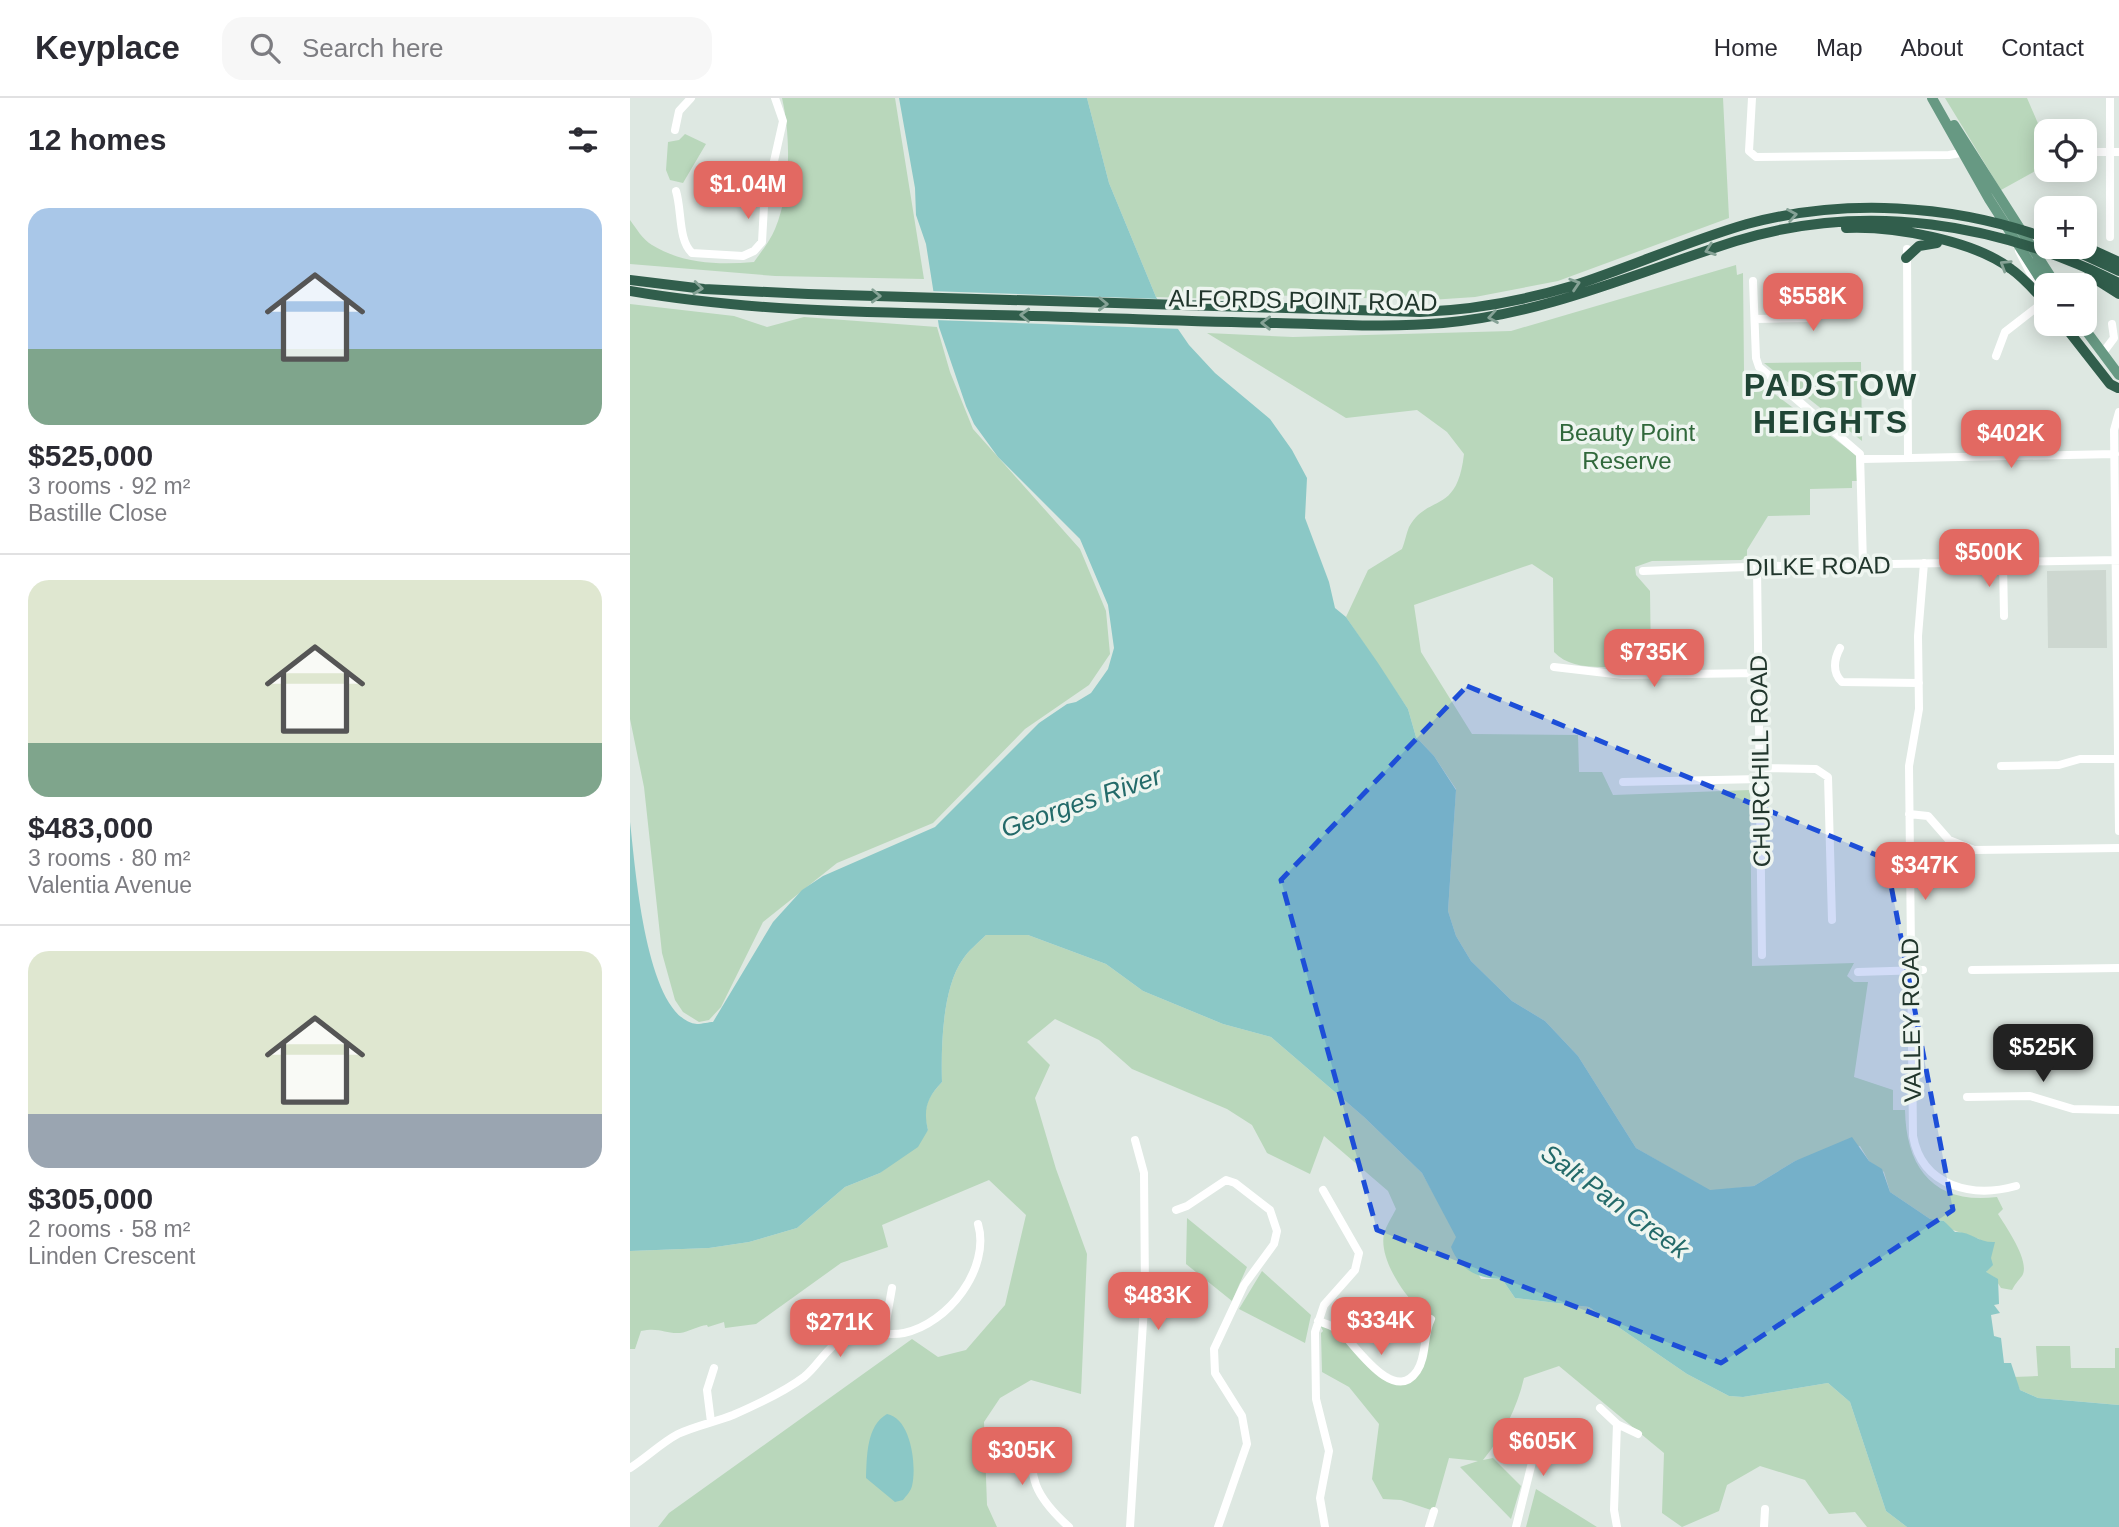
<!DOCTYPE html>
<html lang="en">
<head>
<meta charset="utf-8">
<style>
  body { margin:0; font-family:Arial,sans-serif; background:#f7f7f7; color:#2b2b33; height:100vh; display:flex; flex-direction:column; font-size:26px; white-space:nowrap }
  * { box-sizing:border-box; margin:0 }
  p { font-size:23px; color:#7c7c81 }
  .icon { flex:none; width:38px; height:38px; fill:none; stroke:currentColor; stroke-width:2; stroke-linecap:round; stroke-linejoin:round }
  .map { position:relative; flex:1; overflow:hidden }
  .panel { display:flex; flex-direction:column; background:#fff; width:630px }
  .panel>* { flex:none }
  .fabs { position:absolute; left:1404px; top:21px; display:grid; gap:14px }
  .fabs a { display:grid; place-items:center; width:63px; height:63px; border-radius:14px; background:#fff; box-shadow:0 4px 18px #0003; font-size:35px }
  .price { position:absolute; translate:-50% -60px; padding:0 16px; border-radius:14px; background:#e26962; color:#fff; font-size:23px; line-height:46px; filter:drop-shadow(0 2px 4px #0008) }
  .price::after { content:''; position:absolute; left:50%; top:42px; width:21px; height:16px; margin-left:-10px; background:inherit; clip-path:polygon(0 0,100% 0,50% 100%) }
  .price.on { background:#222; color:#fff }
  ul { padding:0; list-style:none }
  li { display:grid; align-content:center; gap:14px; height:371px; padding:0 28px }
  li+li { border-top:2px solid #e1e1e2 }
  li span { display:grid; place-items:center; height:217px; border-radius:21px; color:#555 }
  li>.icon { margin-inline-start:auto }
  span .icon { width:126px; height:126px; fill:#fffc; stroke-width:1 }
  li b { font-size:30px }
  h2 { display:flex; justify-content:space-between; align-items:center; height:84px; padding:0 28px; font-size:30px }
  header { display:flex; align-items:center; gap:42px; box-sizing:border-box; height:98px; padding:0 35px; background:#fff; border-bottom:2px solid #e1e1e2 }
  header strong { font-size:33px }
  nav { display:flex; gap:38px; margin-inline-start:auto; font-size:24px }
  .search { width:490px; height:63px; background:#f7f7f7; display:flex; align-items:center; gap:18px; box-sizing:border-box; padding:0 24px; border-radius:21px; color:#7c7c81; font-size:26px }
  main { display:flex; flex:1; min-height:0 }
  .map>svg:first-child { display:block }
  .built { fill:#cdd7d0 }
  .green { fill:#b9d7bb }
  .water { fill:#8bc8c6 }
  .pier { fill:#dee8e2 }
  .lines { fill:none; stroke-linecap:round; stroke-linejoin:round }
  .minor { stroke:#fff; stroke-width:8 }
  .major { stroke:#679983; stroke-width:10 }
  .highway { stroke:#315e4c; stroke-width:10 }
  .oneway { stroke:#86a296 }
  .marked { fill:#1d4ed8; fill-opacity:0.2; stroke:#1d4ed8; stroke-width:5; stroke-dasharray:14 9; stroke-linejoin:round }
  .labels { text-anchor:middle; dominant-baseline:central; stroke-width:7; stroke-linejoin:round; paint-order:stroke }
  .street-label { font-size:24px; fill:#21362c; stroke:#eef5f0 }
  .park-label { font-size:24px; fill:#30683b; stroke:#eef5f0 }
  .water-label { font-size:26px; font-style:italic; fill:#236a69; stroke:#eef5f0 }
  .district-label { font-size:32px; font-weight:bold; letter-spacing:2px; fill:#204535; stroke:#eef5f0 }
</style>
</head>
<body>
<header>
<strong>Keyplace</strong>
<div class="search"><svg class="icon" aria-label="search" viewBox="0 0 24 24"><circle cx="10" cy="10" r="6"/><path d="M15 15l6 6"/></svg>Search here</div>
<nav><a>Home</a><a>Map</a><a>About</a><a>Contact</a></nav>
</header>
<main>
<section class="panel">
<h2>12 homes<svg class="icon" aria-label="filters" viewBox="0 0 24 24"><path d="M4 7h16M4 17h16"/><circle cx="9" cy="7" r="2"/><circle cx="15" cy="17" r="2"/></svg></h2>
<ul>
<li><span style="background:linear-gradient(#a9c7e8 65%,#7fa58c 0)"><svg class="icon" aria-label="home" viewBox="0 0 24 24"><path d="M3 11l9-7 9 7M6 9v11h12V9"/></svg></span><div><b>$525,000</b><p>3 rooms · 92 m²</p><p>Bastille Close</p></div></li>
<li><span style="background:linear-gradient(#dfe7d0 75%,#7fa58c 0)"><svg class="icon" aria-label="home" viewBox="0 0 24 24"><path d="M3 11l9-7 9 7M6 9v11h12V9"/></svg></span><div><b>$483,000</b><p>3 rooms · 80 m²</p><p>Valentia Avenue</p></div></li>
<li><span style="background:linear-gradient(#dfe7d0 75%,#9aa5b1 0)"><svg class="icon" aria-label="home" viewBox="0 0 24 24"><path d="M3 11l9-7 9 7M6 9v11h12V9"/></svg></span><div><b>$305,000</b><p>2 rooms · 58 m²</p><p>Linden Crescent</p></div></li>
</ul>
</section>
<div class="map">
<svg width="1489" height="1429" viewBox="0 0 1489 1429">
  <rect width="100%" height="100%" fill="#dee8e2"/>
  <path class="built" d="M 1476,472 L 1477,550 L 1418,550 L 1417,473 Z"/>
  <path class="green" d="M 152,0 L 265,0 L 294,181 L 145,178 L 0,166 L 0,122 C 6,130 13,142 22,147 C 53,166 89,167 124,164 C 131,154 140,143 145,131 C 161,93 161,39 152,0 Z
    M 457,0 L 1093,0 L 1099,120 L 928,183 L 845,199 L 800,202 L 631,197 L 597,201 L 526,199 L 479,85 Z
    M 1315,0 L 1397,0 L 1416,44 L 1416,67 L 1371,92 Z
    M 55,36 L 76,46 L 53,85 L 40,82 L 36,72 L 38,44 L 49,42 Z
    M 1106,167 L 1107,177 L 1113,175 L 1114,273 L 1226,357 L 1227,383 L 1222,383 L 1222,390 L 1180,391 L 1180,417 L 1138,418 L 1117,452 L 1117,459 L 1111,462 L 1022,463 L 1005,469 L 1006,477 L 1020,493 L 1021,566 C 991,567 945,577 924,554 L 923,480 L 902,466 L 784,507 L 791,554 L 842,636 L 948,637 L 949,674 L 972,674 L 983,697 L 1120,692 L 1122,868 L 1224,865 L 1217,878 L 1224,884 L 1238,884 L 1224,979 L 1263,992 L 1263,1012 L 1275,1012 C 1276,1071 1305,1107 1367,1099 L 1373,1111 L 1368,1116 C 1376,1129 1401,1164 1392,1178 C 1388,1183 1385,1186 1382,1192 L 1371,1190 L 1364,1179 L 1356,1175 L 1362,1151 L 1349,1141 L 1320,1131 L 1314,1123 L 1300,1121 L 1260,1094 L 1254,1074 L 1239,1063 L 1230,1048 L 1165,1063 L 1124,1088 L 1080,1093 L 1006,1050 L 948,958 L 915,923 L 882,903 L 841,863 L 826,838 L 818,813 L 826,691 L 804,658 L 786,639 L 778,611 L 716,519 L 738,472 L 772,451 C 775,444 776,436 779,429 C 798,395 827,418 834,356 L 817,334 L 787,312 L 716,320 L 577,235 L 663,239 L 881,233 Z
    M 0,206 L 104,218 L 137,229 L 174,219 L 307,229 L 320,274 L 343,331 L 450,451 L 476,513 L 480,556 L 459,587 L 395,631 L 303,725 L 207,765 L 133,824 L 91,909 L 79,922 L 69,924 L 53,914 L 45,902 L 32,855 L 14,689 L 0,621 Z
    M 1231,264 L 1232,343 L 1134,265 Z
    M 356,837 L 398,837 L 476,866 L 513,893 L 593,926 L 641,939 L 734,1019 L 792,1075 L 851,1181 L 872,1181 L 885,1200 L 959,1209 L 1057,1276 L 1099,1298 L 1113,1299 L 1198,1285 L 1220,1304 L 1256,1413 L 1277,1429 L 1237,1429 L 1225,1414 L 1199,1416 L 1175,1382 L 1130,1368 L 1097,1387 L 1089,1413 L 1052,1429 L 1032,1415 L 1034,1355 L 929,1268 L 894,1280 C 887,1310 873,1338 853,1362 L 863,1360 L 891,1388 L 881,1421 L 830,1369 L 848,1363 L 819,1360 L 804,1413 L 771,1402 L 753,1401 L 742,1381 L 749,1326 L 719,1289 L 692,1274 L 691,1235 L 693,1233 L 688,1223 L 699,1227 L 735,1263 L 767,1281 L 783,1278 L 801,1221 C 780,1207 748,1163 754,1136 C 756,1128 762,1119 766,1111 L 758,1093 L 694,1038 L 680,1076 L 637,1055 L 622,1027 L 597,1011 L 502,971 L 469,942 L 425,921 L 397,944 L 420,967 L 405,1000 L 426,1071 L 457,1156 L 451,1296 L 401,1282 L 370,1300 L 354,1324 L 357,1407 L 367,1429 L 28,1429 L 39,1415 L 282,1241 L 308,1259 L 336,1252 L 375,1207 L 396,1117 L 359,1082 L 252,1127 L 258,1149 L 211,1165 L 126,1226 L 95,1230 L 94,1224 L 78,1229 L 77,1227 C 68,1228 58,1234 50,1235 C 35,1236 30,1229 11,1233 L 5,1251 L 0,1251 L 0,1153 L 79,1150 L 119,1144 L 167,1130 L 215,1089 L 250,1075 L 298,1032 C 292,1011 297,1000 312,984 C 311,950 312,890 333,861 C 339,852 348,845 356,837 Z
    M 557,1120 L 617,1169 L 602,1203 L 556,1166 Z
    M 632,1173 L 681,1217 L 675,1245 L 609,1211 Z
    M 1406,1248 L 1440,1248 L 1441,1270 L 1485,1270 L 1485,1250 L 1489,1250 L 1489,1307 L 1408,1300 L 1390,1292 L 1384,1279 L 1408,1278 Z
    M 906,1391 L 967,1429 L 896,1429 Z"/>
  <path class="water" d="M 269,0 L 457,0 L 479,85 L 526,199 L 559,247 L 585,275 L 640,321 L 662,352 L 677,380 L 675,420 L 699,484 L 705,510 L 716,519 L 748,565 L 778,611 L 786,639 L 804,658 L 826,692 L 818,813 L 826,838 L 841,863 L 882,903 L 915,923 L 948,958 L 1006,1050 L 1080,1092 L 1124,1088 L 1165,1063 L 1222,1039 L 1239,1063 L 1252,1071 L 1260,1094 L 1300,1121 L 1314,1123 L 1325,1134 C 1341,1133 1348,1145 1365,1144 L 1361,1160 L 1363,1167 L 1356,1174 L 1368,1181 L 1369,1206 L 1364,1207 L 1370,1215 L 1361,1217 L 1364,1238 L 1371,1240 L 1374,1265 L 1381,1265 L 1390,1292 L 1408,1300 L 1489,1307 L 1489,1429 L 1277,1429 L 1256,1413 L 1220,1304 L 1198,1285 L 1113,1299 L 1099,1298 L 1057,1276 L 959,1209 L 885,1200 L 872,1181 C 848,1181 830,1172 821,1149 L 826,1139 L 792,1075 L 734,1019 L 641,939 L 593,926 L 513,893 L 476,866 L 398,837 L 356,837 C 348,845 339,852 333,861 C 312,890 311,950 312,984 C 297,1000 293,1011 298,1032 L 288,1049 L 250,1075 L 215,1089 L 167,1130 L 119,1144 L 79,1150 L 0,1153 L 0,724 C 5,764 15,921 67,926 C 72,926 79,924 83,924 L 143,824 L 172,792 L 193,778 L 305,729 L 409,625 L 437,606 L 446,604 L 461,595 L 478,571 L 484,550 L 478,507 L 450,441 L 368,359 L 344,326 L 336,308 L 309,229 L 296,146 L 286,117 L 285,90 Z
    M 257,1316 C 281,1320 287,1368 282,1388 C 281,1393 276,1398 273,1402 L 265,1404 L 236,1380 C 237,1359 236,1328 257,1316 Z"/>
  <path class="pier" d="M 299,193 L 531,201 L 552,231 L 304,222 Z"/>
  <g class="lines">
    <path class="minor" d="M 1122,0 L 1119,53 L 1126,59 L 1319,57 L 1336,54
      M 1480,0 L 1480,139
      M 45,32 L 49,13 L 61,0
      M 1454,54 L 1489,54
      M 46,93 C 52,112 48,142 62,155 L 113,158 L 124,153 L 132,144 L 134,108 L 153,23 L 145,0
      M 1277,151 L 1278,359
      M 1123,183 L 1126,260 L 1129,269 L 1230,356 L 1233,466
      M 1125,221 L 1186,220 L 1193,210 L 1192,193
      M 1472,256 L 1484,240 L 1482,226
      M 1366,258 L 1375,234 L 1411,206 L 1408,190 L 1389,153
      M 1489,314 L 1484,332 L 1489,733
      M 1232,361 L 1485,356
      M 1373,464 L 1374,518
      M 1294,465 L 1288,538 L 1289,611 L 1279,668 L 1283,1038 C 1292,1089 1343,1100 1386,1088
      M 1127,469 L 1132,857
      M 1013,473 L 1142,468 L 1489,462
      M 1210,550 C 1204,561 1202,575 1212,584 L 1289,585
      M 924,569 L 993,577 L 1128,575
      M 1371,668 L 1429,667 L 1450,661 L 1488,661
      M 1130,670 L 1186,671 L 1198,679 L 1202,822
      M 993,684 L 1130,681
      M 1279,716 L 1298,718 L 1319,742 L 1344,752 L 1489,750
      M 1342,872 L 1489,870
      M 1228,874 L 1293,872
      M 1337,999 L 1400,998 L 1443,1011 L 1489,1012
      M 693,1092 L 729,1155 L 725,1172 L 694,1207 L 685,1234 L 686,1301 L 699,1353 L 690,1400 L 695,1429
      M 546,1112 L 557,1108 L 596,1082 L 605,1085 L 640,1112 L 647,1133 L 644,1146 L 614,1187 L 584,1251 L 585,1275 L 612,1318 L 617,1346 L 588,1429
      M 688,1223 C 696,1226 705,1228 712,1235 C 726,1248 764,1307 787,1273 C 797,1258 793,1237 801,1221
      M 192,1230 L 205,1246
      M 254,1235 L 262,1190
      M 970,1310 L 987,1326
      M 81,1324 L 77,1292 L 84,1270
      M 412,1335 C 390,1375 409,1402 439,1429
      M 0,1370 C 16,1360 31,1345 48,1336 C 65,1328 85,1324 103,1317 C 126,1307 154,1294 174,1279 C 188,1268 196,1250 212,1241 C 232,1229 253,1239 274,1235 C 318,1226 361,1170 348,1126
      M 500,1429 L 515,1193 L 514,1075 L 505,1042
      M 799,1429 L 804,1413
      M 886,1429 L 912,1324
      M 987,1429 L 984,1412 L 987,1326 L 1008,1336
      M 1134,1429 L 1135,1411"/>
    <path class="major" d="M 1302,0 L 1359,101 L 1416,190
      M 1324,27 L 1426,187
      M 1451,226 L 1489,277"/>
    <path class="highway" d="M 1216,130 C 1263,128 1343,142 1381,171 C 1394,180 1405,193 1416,205
      M 1454,148 L 1489,164
      M 1437,149 L 1489,173
      M 1276,160 L 1289,148 L 1307,145
      M 1459,177 L 1489,196
      M 0,182 L 74,191 L 178,196 L 790,214 C 841,212 892,203 942,188 C 1001,169 1058,143 1117,126 C 1214,100 1321,106 1416,140
      M 0,193 C 144,218 294,214 441,219 C 509,221 577,224 646,225 C 702,226 758,230 813,225 C 916,216 1008,174 1106,143 C 1236,103 1369,125 1489,185
      M 1433,226 L 1480,286 L 1488,290"/>
  </g>
  <defs><path id="oneway-chevron" d="M-2-3.5L2.5 0L-2 3.5" fill="none" stroke-width="1.6" stroke-linecap="round" stroke-linejoin="round" transform="scale(1.75)"/></defs>
  <g class="oneway">
    <use href="#oneway-chevron" transform="translate(1162 117) rotate(-10)"/>
    <use href="#oneway-chevron" transform="translate(1080 152) rotate(161)"/>
    <use href="#oneway-chevron" transform="translate(1375 167) rotate(-148)"/>
    <use href="#oneway-chevron" transform="translate(945 186) rotate(-18)"/>
    <use href="#oneway-chevron" transform="translate(68 190) rotate(6)"/>
    <use href="#oneway-chevron" transform="translate(246 198) rotate(2)"/>
    <use href="#oneway-chevron" transform="translate(473 206) rotate(2)"/>
    <use href="#oneway-chevron" transform="translate(395 217) rotate(-178)"/>
    <use href="#oneway-chevron" transform="translate(863 219) rotate(171)"/>
    <use href="#oneway-chevron" transform="translate(636 225) rotate(-179)"/>
  </g>
  <path class="marked" d="M 837,588 L 1256,761 L 1323,1112 L 1091,1265 L 747,1132 L 651,782 Z"/>
  <g class="labels">
    <g class="street-label">
      <text transform="translate(673 202) rotate(1)">ALFORDS POINT ROAD</text>
      <text transform="translate(1188 468) rotate(-1)">DILKE ROAD</text>
      <text transform="translate(1130 663) rotate(-91)">CHURCHILL ROAD</text>
      <text transform="translate(1281 922) rotate(-91)">VALLEY ROAD</text>
    </g>
    <g class="park-label">
      <text x="997" y="334">Beauty Point<tspan x="997" dy="28">Reserve</tspan></text>
    </g>
    <g class="water-label">
      <text transform="translate(451 704) rotate(-19)">Georges River</text>
      <text transform="translate(985 1103) rotate(36)">Salt Pan Creek</text>
    </g>
    <g class="district-label">
      <text x="1201" y="287">PADSTOW<tspan x="1201" dy="37">HEIGHTS</tspan></text>
    </g>
  </g>
</svg>
<div class="fabs">
<a><svg class="icon" aria-label="locate" viewBox="0 0 24 24"><circle cx="12" cy="12" r="6"/><path d="M12 2v4M12 18v4M2 12h4M18 12h4"/></svg></a>
<a>+</a>
<a>−</a>
</div>
<b class="price" style="left:118px;top:123px">$1.04M</b>
<b class="price" style="left:1183px;top:235px">$558K</b>
<b class="price" style="left:1381px;top:372px">$402K</b>
<b class="price" style="left:1359px;top:491px">$500K</b>
<b class="price" style="left:1024px;top:591px">$735K</b>
<b class="price" style="left:1295px;top:804px">$347K</b>
<b class="price on" style="left:1413px;top:986px">$525K</b>
<b class="price" style="left:528px;top:1234px">$483K</b>
<b class="price" style="left:751px;top:1259px">$334K</b>
<b class="price" style="left:210px;top:1261px">$271K</b>
<b class="price" style="left:913px;top:1380px">$605K</b>
<b class="price" style="left:392px;top:1389px">$305K</b>
</div>
</main>
</body>
</html>
